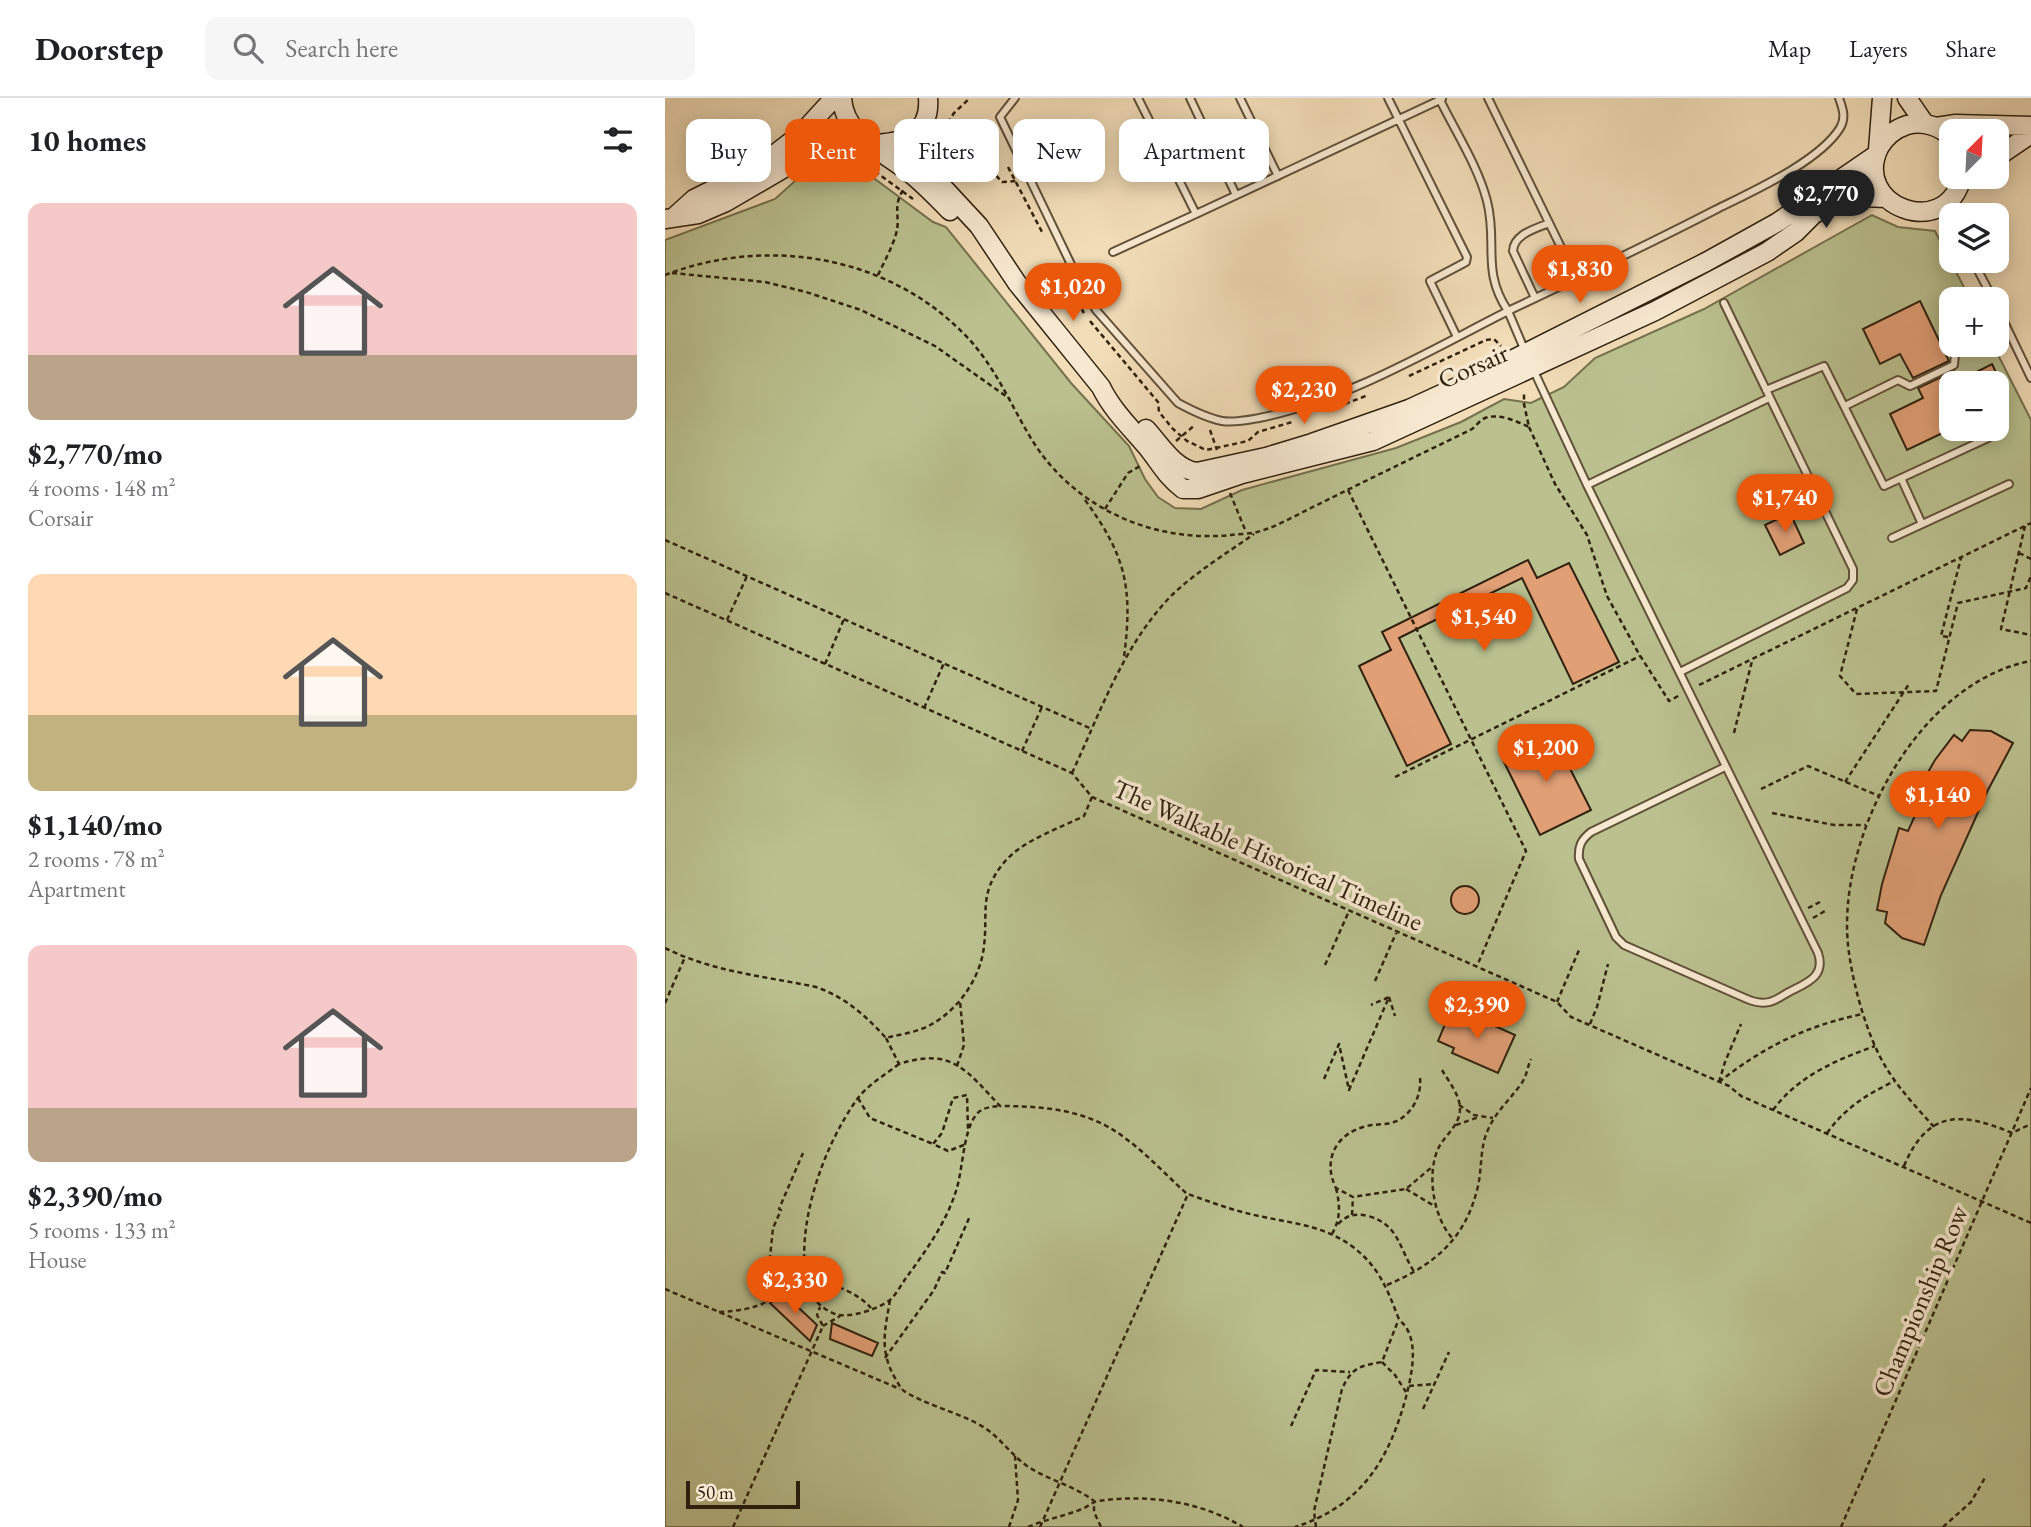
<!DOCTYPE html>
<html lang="en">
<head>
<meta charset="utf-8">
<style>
  body { margin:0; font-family:"EB Garamond",serif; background:#f6f6f6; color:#202124; height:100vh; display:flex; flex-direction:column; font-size:26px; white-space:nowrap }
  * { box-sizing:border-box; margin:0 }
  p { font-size:23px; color:#757577 }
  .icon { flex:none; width:38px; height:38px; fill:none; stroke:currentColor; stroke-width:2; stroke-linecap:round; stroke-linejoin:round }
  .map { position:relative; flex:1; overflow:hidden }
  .details { display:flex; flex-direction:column; background:#fff; width:665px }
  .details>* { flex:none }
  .hud { position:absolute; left:21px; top:21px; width:665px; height:63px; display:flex; gap:14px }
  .needle { width:46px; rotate:24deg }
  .fabs { position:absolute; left:1274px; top:21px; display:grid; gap:14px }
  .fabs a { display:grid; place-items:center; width:70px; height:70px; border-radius:14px; background:#fff; box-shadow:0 4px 18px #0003; font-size:35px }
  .scale { position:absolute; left:21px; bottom:18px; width:114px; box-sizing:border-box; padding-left:7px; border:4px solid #30210e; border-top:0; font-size:19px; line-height:24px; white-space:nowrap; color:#30210e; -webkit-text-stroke:5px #f7e9d1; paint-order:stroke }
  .price { position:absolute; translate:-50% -60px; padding:0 16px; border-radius:24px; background:#ea580c; color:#fff; font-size:23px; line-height:46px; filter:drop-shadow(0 2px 4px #0008) }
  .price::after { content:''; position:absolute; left:50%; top:42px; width:21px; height:16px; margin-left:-10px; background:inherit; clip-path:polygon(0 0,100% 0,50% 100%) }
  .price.selected { background:#222; color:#fff }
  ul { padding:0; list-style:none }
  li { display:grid; align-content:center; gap:14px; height:371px; padding:0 28px }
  li span { display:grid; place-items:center; height:217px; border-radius:14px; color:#555 }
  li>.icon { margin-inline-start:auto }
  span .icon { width:126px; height:126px; fill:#fffc; stroke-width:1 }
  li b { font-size:30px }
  h2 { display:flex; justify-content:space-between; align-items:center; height:84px; padding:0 28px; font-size:30px }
  .tag { padding:0 24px; border-radius:14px; background:#fff; box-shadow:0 4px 18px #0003; font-size:24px; line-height:63px }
  .tag.selected { background:#ea580c; color:#fff }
  header { display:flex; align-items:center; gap:42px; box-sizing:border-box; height:98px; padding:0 35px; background:#fff; border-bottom:2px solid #e0e0e0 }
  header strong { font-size:33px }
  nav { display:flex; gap:38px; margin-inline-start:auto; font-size:24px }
  .search { width:490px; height:63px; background:#f6f6f6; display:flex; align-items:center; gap:18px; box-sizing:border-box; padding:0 24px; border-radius:14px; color:#757577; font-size:26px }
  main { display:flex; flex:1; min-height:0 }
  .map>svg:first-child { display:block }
  .green { fill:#bac18f; stroke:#75714e; stroke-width:2; fill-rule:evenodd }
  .building { fill:#e19f75; stroke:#30210e; stroke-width:2 }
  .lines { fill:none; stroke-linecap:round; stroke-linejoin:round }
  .lane-casing { stroke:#605038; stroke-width:10 }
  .secondary-casing { stroke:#30210e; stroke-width:21 }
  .path { stroke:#30210e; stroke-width:2.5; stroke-dasharray:5 3.5; stroke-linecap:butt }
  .lane { stroke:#f7e9d1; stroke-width:6 }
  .secondary { stroke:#f7e9d1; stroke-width:18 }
  .labels { text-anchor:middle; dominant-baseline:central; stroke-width:7; stroke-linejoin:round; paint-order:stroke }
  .street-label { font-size:26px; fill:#30210e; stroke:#f7e9d1 }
</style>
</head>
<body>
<header>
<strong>Doorstep</strong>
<div class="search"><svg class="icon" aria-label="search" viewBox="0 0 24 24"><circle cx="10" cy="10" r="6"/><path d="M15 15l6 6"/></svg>Search here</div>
<nav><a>Map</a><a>Layers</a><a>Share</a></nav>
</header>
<main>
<section class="details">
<h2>10 homes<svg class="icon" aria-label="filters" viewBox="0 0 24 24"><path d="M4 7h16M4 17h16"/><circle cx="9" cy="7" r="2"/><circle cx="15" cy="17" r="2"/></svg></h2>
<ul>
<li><span style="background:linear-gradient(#f6c9c9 70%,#b9a48a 0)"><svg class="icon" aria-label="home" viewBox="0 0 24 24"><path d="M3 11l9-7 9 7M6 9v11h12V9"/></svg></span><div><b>$2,770/mo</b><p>4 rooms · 148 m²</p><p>Corsair</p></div></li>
<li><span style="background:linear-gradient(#ffd9b3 65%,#c2b280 0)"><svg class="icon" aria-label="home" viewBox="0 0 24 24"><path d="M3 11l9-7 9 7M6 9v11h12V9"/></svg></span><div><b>$1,140/mo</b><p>2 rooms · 78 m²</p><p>Apartment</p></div></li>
<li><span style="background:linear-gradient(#f6c9c9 75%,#b9a48a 0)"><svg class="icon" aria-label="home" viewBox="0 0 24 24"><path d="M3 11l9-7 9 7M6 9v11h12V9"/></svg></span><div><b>$2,390/mo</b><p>5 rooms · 133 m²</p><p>House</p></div></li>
</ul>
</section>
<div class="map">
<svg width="1366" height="1429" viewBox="0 0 1366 1429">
  <rect width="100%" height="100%" fill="#f2ddb8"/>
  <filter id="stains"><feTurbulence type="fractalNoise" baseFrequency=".00286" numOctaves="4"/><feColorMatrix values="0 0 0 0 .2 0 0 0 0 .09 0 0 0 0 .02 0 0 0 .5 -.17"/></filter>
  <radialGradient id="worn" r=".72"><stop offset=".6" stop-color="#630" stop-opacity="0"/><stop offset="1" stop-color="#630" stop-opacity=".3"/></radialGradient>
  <path class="green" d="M 177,64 L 210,81 L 268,124 L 281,129 L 406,285 L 464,348 L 480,381 L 493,399 L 510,410 L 536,411 L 577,392 L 731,350 L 796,324 L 839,301 L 866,305 L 899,289 L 930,260 L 1039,211 L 1207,117 L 1233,129 L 1270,133 L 1305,201 L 1286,201 L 1286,247 L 1328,247 L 1366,322 L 1366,1429 L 0,1429 L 0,142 L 110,101 L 130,83 L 161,65 ZM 1286,285 L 1332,285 L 1332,331 L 1286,331 Z"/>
  <path class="building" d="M 1255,203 L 1284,263 L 1248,280 L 1235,256 L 1215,266 L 1198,231 Z
    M 1327,266 L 1336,285 L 1286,285 L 1286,331 L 1242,352 L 1225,316 L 1258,300 L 1253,290 L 1289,273 L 1294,283 Z
    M 1125,415 L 1139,445 L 1115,457 L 1100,427 Z
    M 863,462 L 872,480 L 904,465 L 954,564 L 908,586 L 857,480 L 758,528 L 734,540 L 786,646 L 742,668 L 694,568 L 726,552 L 717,534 Z
    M 1305,632 L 1326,633 L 1348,645 L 1323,692 L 1276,797 L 1259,847 L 1237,840 L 1220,825 L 1222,814 L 1212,812 L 1217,786 L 1234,730 L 1243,733 L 1252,713 L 1243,709 L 1270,662 L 1289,637 L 1297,643 Z
    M 887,635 L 926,712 L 875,737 L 837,660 Z
    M786 802a14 14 0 1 1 28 0a14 14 0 1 1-28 0Z
    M 786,912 L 807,921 L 808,918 L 850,937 L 833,975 L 787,955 L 789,950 L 773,943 Z
    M 118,1195 L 152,1227 L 145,1243 L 105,1205 Z
    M 167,1225 L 213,1245 L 207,1258 L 165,1241 Z"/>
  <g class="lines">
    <g class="lane-casing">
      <path id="lane" d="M 350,0 L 335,19 L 413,181 L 431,212 L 513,305 C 526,312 542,320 557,323 C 568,325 583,322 594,320 C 682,302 764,253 843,213 L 860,253
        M 525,0 L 571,97
        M 575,0 L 613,78
        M 723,0 L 802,159 L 801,164 L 765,183 L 792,239
        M 774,0 C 790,33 813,68 822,103 C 833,145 816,173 843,213 C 913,180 982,147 1050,112 C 1086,94 1154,64 1175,30 C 1181,20 1178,11 1174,0
        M 823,0 L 911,180
        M 1280,108 L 1286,120
        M 531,116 L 777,1
        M 448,154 L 531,116 L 473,0
        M 1308,163 L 1328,201
        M 870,200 L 848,153 C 849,136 870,131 884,125
        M 1332,209 L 1366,280
        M 869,273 L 922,387 L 1153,855 C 1161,879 1141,885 1124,894 C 1118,897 1111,903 1104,904 C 1096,906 1089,904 1082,901 L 959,847 L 951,839 L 914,761 C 913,748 916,742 926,734 L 1060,669
        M 1101,292 L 1159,268 L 1219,388 L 1323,340
        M 1180,308 L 1233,282 L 1245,288 L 1289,267 L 1290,256 L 1303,248
        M 1236,380 L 1257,426
        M 922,387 L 1104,300
        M 1227,440 L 1344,386
        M 1015,574 L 1182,490 L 1188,482 L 1188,471 L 1059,205"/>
    </g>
    <g class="secondary-casing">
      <path id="secondary" d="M 177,0 C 179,38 219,54 245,75 C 259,86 272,100 285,113
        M 1242,0 L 1260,26
        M 261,20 L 261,64 L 275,86 L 314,128 L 352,185 L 436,289 C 447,312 466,330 482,349 C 495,365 501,378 518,391 L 533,391 L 577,376 L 708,343 L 990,213 L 1102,154 L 1131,134 L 1149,116 L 1174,104 L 1198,99 L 1221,100
        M 1271,29 L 1291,26 L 1366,28
        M 1286,40 C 1276,28 1258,23 1242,27 C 1230,31 1220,39 1214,50 C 1186,108 1281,144 1297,79
        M 207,46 C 237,45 266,37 263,0
        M 1213,52 L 1217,0
        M 1332,59 L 1366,36
        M 8,120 L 29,101 L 93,69 L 137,35 L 169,0
        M 0,121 L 33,116 L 61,104 L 121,69 L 147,47 L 165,41 L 199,42
        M 481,331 C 495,346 510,372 532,374 L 601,359 L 647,345 L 744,311 L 807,282 L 1041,164 L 1113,124 L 1211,57"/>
    </g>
    <path class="path" d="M 278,32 L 289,15 L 305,0
      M 179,59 L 208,72 L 248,101
      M 281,65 L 304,58 L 314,59 L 337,84 L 352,83
      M 343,69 L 377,134
      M 7,175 L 100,184 L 141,194 L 196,212 L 270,248 L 345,301
      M 0,177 C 101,138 222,157 299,236 C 330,267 345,306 367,342 C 409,410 488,445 566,437 C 574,436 584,436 592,434 C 612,429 631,417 650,408 C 702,382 754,357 807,331 C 811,328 815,322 820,320 C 834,315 851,323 864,329 L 859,306 L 859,293
      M 213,177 C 219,164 227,150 231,136 C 236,119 227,110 238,92
      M 408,197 L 419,215
      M 425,223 L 493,304 L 494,314 L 508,331 L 522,343 L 541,352 L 583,343 L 593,334 L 627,324
      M 744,278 L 821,242 L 829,241 L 836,248
      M 680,306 L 703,297
      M 864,329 L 890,386 L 922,437 L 942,498 L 974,556 L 1004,603 L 1015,597
      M 545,332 L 552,352
      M 511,343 L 530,327
      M 683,392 L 861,753 L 812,868
      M 565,395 L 581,434
      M 420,402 C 461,458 468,490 459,559
      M 440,411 L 463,375 L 477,367
      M 1360,428 L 1336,531 L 1366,537
      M 0,442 L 427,631
      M 1354,455 L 1366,461
      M 0,495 L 407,675 L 427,699 L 892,904 L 906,919 L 1064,988 L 1076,998 L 1366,1125
      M 1192,511 L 1175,578 L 1191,596 L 1271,593 L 1293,505 L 1361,490 L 1366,478
      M 62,522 L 82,478
      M 1283,539 L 1276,538 L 1296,460
      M 160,566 L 179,521
      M 1034,587 L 1366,425
      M 259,610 L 279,565
      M 1069,635 L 1087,563
      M 357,653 L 377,609
      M 407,675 C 436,613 458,547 507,497 C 531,474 562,455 589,436
      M 730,679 L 975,558
      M 1180,684 L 1244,586
      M 1096,691 L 1143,668 L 1214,698
      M 1107,715 L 1169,727 L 1201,727
      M 1143,810 L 1155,804
      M 1148,820 L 1160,813
      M 0,850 C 48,874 99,878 151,889 C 180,899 201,918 221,940 C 236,936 254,934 267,926 C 294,911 316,879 319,848 C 323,816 314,796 337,767 C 355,743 393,731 419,718 L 427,699
      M 660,867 L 684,813
      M 710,883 L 732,833
      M 724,899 L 730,918
      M 892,904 L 914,852
      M 0,905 L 20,859
      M 925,926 L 932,909 L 943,866
      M 221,940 L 234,966 C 287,949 301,972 335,1008 C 380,1008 424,1012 460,1040 C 482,1056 501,1077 521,1095
      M 234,966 C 220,977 204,986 193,1000 C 158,1048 130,1128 142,1186 C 145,1200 157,1211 170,1216 C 184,1221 213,1211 225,1202 C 231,1197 236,1187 241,1180 C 260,1154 281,1125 291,1093 C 298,1072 298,1033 311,1017 C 317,1009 326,1009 335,1008
      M 292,968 L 299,947 L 295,903
      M 777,972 C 784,984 795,997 795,1011 C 795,1027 781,1036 774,1049 C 761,1074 768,1120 788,1141
      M 755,980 C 757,998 746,1018 729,1024 C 721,1027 711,1026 702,1028 C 671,1035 657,1062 671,1090 L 688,1099 L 741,1091 L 767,1069
      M 659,981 L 674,946 L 684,992 L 724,899 L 706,907
      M 1054,984 C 1098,949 1143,927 1198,916
      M 1054,984 L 1060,964 L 1076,926
      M 193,1000 L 205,1020 L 268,1046
      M 794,1007 L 809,1017 L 828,1020
      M 1108,1012 C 1133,978 1171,962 1210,948
      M 791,1027 L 814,1019
      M 1269,1029 C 1253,1011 1235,992 1222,971 C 1203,941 1189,891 1184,855 C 1168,746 1251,584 1366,563
      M 1162,1035 C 1180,1010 1202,996 1230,983
      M 299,1047 L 283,1053 L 268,1046 L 277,1035 L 288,1000 L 302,997 L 303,1031
      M 1239,1068 C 1263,1011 1297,1014 1347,1035 L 1366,1026
      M 741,1091 L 771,1109
      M 687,1117 L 688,1099
      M 673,1126 C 682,1117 690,1115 703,1118 C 734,1126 734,1151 750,1175
      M 667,1136 C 676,1120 675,1107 671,1090
      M 141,1181 C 163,1183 192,1194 206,1210
      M 722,1187 C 769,1167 801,1141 813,1088 C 817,1070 815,1051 822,1034 C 830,1014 844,1003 856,986 C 862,978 862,970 866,961
      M 0,1191 L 235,1291
      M 225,1202 C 220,1232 214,1252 230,1280 C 233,1285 235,1290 239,1293 C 261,1307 289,1313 313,1326 C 333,1336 344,1355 362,1368 C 383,1382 410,1388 429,1403 L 429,1414 L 436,1429
      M 103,1204 L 101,1199 L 108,1130 L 116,1112 L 114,1111 L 138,1055
      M 54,1214 C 95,1212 114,1203 138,1168
      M 158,1228 L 175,1218
      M 220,1260 L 269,1192 L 277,1174 L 280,1175 L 305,1118
      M 717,1264 L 730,1277 L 741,1294
      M 744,1288 L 769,1286
      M 758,1311 L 784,1254
      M 626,1328 L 651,1272 L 685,1274
      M 68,1429 L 158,1228 L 152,1217 L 155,1209
      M 344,1429 L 353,1402 L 350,1358
      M 363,1429 C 381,1421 401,1418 419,1410 C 424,1408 427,1404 433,1403 C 482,1396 535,1403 578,1429
      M 375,1429 L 523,1096 C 548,1105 572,1114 599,1119 C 631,1126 660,1128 688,1149 C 713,1168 722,1190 733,1219 C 735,1224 740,1226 742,1231 C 753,1250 746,1279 741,1299 C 724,1362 696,1408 630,1429
      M 651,1429 L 649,1413 L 677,1291 C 687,1269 695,1268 717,1264 L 733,1223
      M 1176,1429 L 1366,990
      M 1278,1429 L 1306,1404 L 1321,1378"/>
    <use href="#lane" class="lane"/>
    <use href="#secondary" class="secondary"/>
  </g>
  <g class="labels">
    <g class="street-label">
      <text transform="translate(808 268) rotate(-24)">Corsair</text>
      <text transform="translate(603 757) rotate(24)">The Walkable Historical Timeline</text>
      <text transform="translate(1255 1203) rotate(-67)">Championship Row</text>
    </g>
  </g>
  <rect width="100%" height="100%" filter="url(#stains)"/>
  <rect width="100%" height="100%" fill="url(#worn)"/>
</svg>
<div class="fabs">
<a><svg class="needle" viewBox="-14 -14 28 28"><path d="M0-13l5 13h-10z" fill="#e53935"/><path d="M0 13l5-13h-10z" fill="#757577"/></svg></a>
<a><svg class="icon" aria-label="layers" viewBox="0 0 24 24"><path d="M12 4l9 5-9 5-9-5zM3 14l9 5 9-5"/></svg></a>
<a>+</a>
<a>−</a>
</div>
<div class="scale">50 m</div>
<b class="price selected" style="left:1161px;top:132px">$2,770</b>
<b class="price" style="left:915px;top:207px">$1,830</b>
<b class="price" style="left:408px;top:225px">$1,020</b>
<b class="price" style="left:639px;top:328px">$2,230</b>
<b class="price" style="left:1120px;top:436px">$1,740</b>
<b class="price" style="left:819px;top:555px">$1,540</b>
<b class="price" style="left:881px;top:686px">$1,200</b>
<b class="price" style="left:1273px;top:733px">$1,140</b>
<b class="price" style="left:812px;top:943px">$2,390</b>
<b class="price" style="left:130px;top:1218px">$2,330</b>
<div class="hud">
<a class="tag">Buy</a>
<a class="tag selected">Rent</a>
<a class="tag">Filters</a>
<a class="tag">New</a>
<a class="tag">Apartment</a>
</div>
</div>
</main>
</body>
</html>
